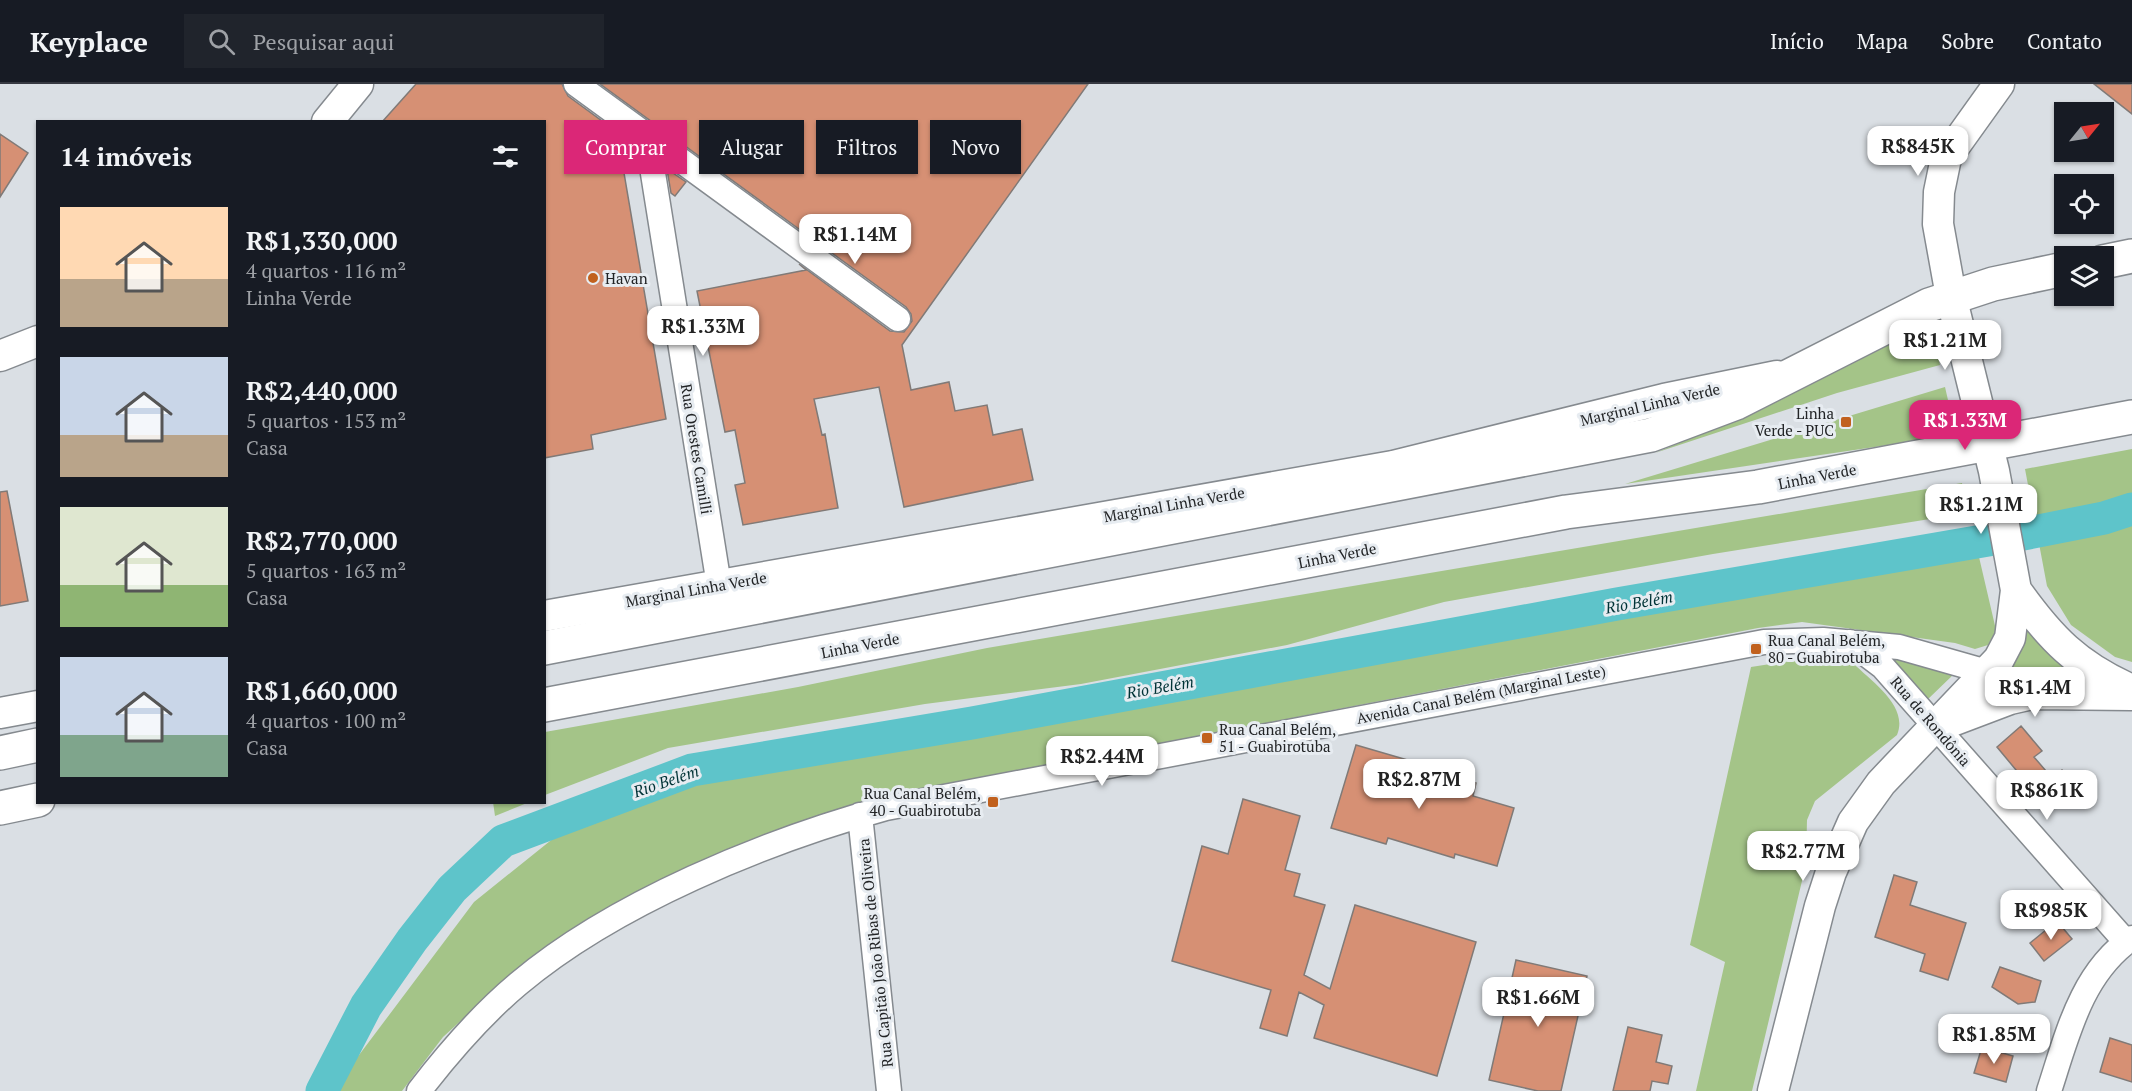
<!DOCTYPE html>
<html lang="pt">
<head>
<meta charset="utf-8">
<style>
  body { margin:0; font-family:"PT Serif",serif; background:#20242c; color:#f1f3f6; height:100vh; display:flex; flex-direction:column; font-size:22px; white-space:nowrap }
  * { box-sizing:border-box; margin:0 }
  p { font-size:20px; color:#9ea1a6 }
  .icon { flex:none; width:33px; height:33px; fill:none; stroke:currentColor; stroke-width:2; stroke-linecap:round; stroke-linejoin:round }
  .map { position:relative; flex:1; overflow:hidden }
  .drawer { position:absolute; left:36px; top:36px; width:510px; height:684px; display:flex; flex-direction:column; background:#171b24; border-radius:0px; box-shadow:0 2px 4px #0004 }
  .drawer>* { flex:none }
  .banner { position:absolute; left:564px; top:36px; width:570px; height:54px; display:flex; gap:12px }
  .needle { width:39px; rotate:60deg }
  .controls { position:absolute; left:2054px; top:18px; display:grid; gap:12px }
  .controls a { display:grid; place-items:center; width:60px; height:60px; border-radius:0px; background:#171b24; box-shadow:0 2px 4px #0004; font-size:30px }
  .price { position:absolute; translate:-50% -51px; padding:0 14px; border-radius:12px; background:#fff; color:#222; font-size:20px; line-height:39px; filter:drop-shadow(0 2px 3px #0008) }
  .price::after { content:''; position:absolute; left:50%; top:36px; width:18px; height:14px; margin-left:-9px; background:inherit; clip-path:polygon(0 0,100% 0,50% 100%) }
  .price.on { background:#db2777; color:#fff }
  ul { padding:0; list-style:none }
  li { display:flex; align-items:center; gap:18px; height:150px; padding:0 24px }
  li span { display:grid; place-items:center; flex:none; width:168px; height:120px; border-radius:0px; color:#555 }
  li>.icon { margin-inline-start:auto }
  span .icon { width:72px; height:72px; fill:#fffc; stroke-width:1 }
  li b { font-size:26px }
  h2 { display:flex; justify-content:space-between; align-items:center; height:72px; padding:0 24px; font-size:26px }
  .chip { padding:0 21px; border-radius:0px; background:#171b24; box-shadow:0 2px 4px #0004; font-size:21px; line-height:54px }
  .chip.on { background:#db2777; color:#fff }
  header { display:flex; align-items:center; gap:36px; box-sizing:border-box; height:84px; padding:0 30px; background:#171b24; border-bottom:2px solid #363941 }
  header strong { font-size:28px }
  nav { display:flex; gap:33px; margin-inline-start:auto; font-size:21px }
  .search { width:420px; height:54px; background:#20242c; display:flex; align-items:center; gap:15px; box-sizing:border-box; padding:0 21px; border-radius:0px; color:#9ea1a6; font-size:22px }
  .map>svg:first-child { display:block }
  .green { fill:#a4c488 }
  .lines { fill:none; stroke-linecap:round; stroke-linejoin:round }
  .river { stroke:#5ec4ca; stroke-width:33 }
  .building { fill:#d69074; stroke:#807a77; stroke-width:1.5 }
  .minor-casing { stroke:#858a8f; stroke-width:27 }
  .major-casing { stroke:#858a8f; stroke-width:33 }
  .highway-casing { stroke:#858a8f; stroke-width:36 }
  .minor { stroke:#fff; stroke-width:24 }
  .major { stroke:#fff; stroke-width:30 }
  .highway { stroke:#fff; stroke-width:33 }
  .poi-dot { fill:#c1611e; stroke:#e7ecf1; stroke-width:2 }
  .labels { text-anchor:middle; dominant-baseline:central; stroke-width:6; stroke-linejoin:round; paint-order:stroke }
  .poi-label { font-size:15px; fill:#222426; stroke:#e7ecf1; text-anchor:start }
  .street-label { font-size:15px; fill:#222426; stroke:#e7ecf1 }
  .water-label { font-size:16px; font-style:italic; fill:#003336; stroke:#e7ecf1 }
</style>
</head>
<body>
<header>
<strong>Keyplace</strong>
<div class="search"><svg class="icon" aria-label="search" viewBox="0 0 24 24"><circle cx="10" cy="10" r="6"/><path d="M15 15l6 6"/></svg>Pesquisar aqui</div>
<nav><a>Início</a><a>Mapa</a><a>Sobre</a><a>Contato</a></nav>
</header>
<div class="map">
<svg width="2132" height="1007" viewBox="0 0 2132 1007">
  <rect width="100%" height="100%" fill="#dadfe4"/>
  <path class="green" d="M 1930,238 L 1940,281 L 1837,309 L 1655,369 L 1760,325 Z
    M 1945,303 L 1956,351 L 1625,400 Z
    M 2132,365 L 2132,578 L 2115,573 L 2071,541 L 2047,502 L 2025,385 Z
    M 1962,399 L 1967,429 L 1713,470 L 1444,518 L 1287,561 L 1081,600 L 925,620 L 668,664 L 545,711 L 545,648 L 798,603 L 987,564 Z
    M 1979,473 L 1996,546 L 1988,561 L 1975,565 L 1955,559 L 1802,538 L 1758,544 L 894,711 L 807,735 L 748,759 L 499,902 L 443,953 L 402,1007 L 332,1007 L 474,818 L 560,749 L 693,695 L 1754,504 Z
    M 2026,543 L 2089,598 L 1995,608 L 1992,602 Z
    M 1886,570 L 1954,590 L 1926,617 Z
    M 1795,576 L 1853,579 C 1872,598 1909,622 1897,651 L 1815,717 L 1807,736 L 1806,780 L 1752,1007 L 1696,1007 L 1725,878 L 1690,861 L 1751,583 Z
    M 493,718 L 527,718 L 527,719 L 495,732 Z"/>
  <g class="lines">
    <path class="river" d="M 322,1007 L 366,922 L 412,856 L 452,805 L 503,757 L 692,686 L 972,639 L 1617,520 L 2023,450 L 2104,434 L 2132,425"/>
  </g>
  <path class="building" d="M 416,0 L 562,0 L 568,12 L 617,48 L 666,335 L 591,351 L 593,365 L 544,374 L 544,38 L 382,38 Z
    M 600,0 L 1088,0 L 902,261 L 911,306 L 949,298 L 955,327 L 987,321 L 993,351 L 1022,345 L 1033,396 L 904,423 L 879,303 L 814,315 L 822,351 L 825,350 L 838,424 L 743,441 L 735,401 L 745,399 L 735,346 L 725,348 L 697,207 L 806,186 L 799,180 L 890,247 L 904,248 L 912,237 L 911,230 L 906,223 Z
    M 2094,0 L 2132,0 L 2132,30 Z
    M 0,50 L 28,69 L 0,113 Z
    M 667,85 L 686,98 L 675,112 L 671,109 Z
    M 7,407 L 28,517 L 0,522 L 0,408 Z
    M 2021,642 L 2042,667 L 2034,673 L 2052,694 L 2062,686 L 2072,698 L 2045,721 L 1997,663 Z
    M 1356,661 L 1411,677 L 1405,695 L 1445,706 L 1450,691 L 1476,699 L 1473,712 L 1514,724 L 1497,782 L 1455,770 L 1454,774 L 1388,754 L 1386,760 L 1331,744 Z
    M 1243,715 L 1300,732 L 1285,786 L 1300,790 L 1294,812 L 1325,821 L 1304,891 L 1330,905 L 1355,821 L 1476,858 L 1437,992 L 1314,954 L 1324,921 L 1299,908 L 1287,952 L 1260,944 L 1271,906 L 1172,877 L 1202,762 L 1228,770 Z
    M 1894,791 L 1917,798 L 1910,821 L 1966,839 L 1948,896 L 1920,887 L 1925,870 L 1875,853 Z
    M 2057,837 L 2072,855 L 2044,877 L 2030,859 Z
    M 1516,876 L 1587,892 L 1561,1007 L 1538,1007 L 1489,996 Z
    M 2000,883 L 2041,897 L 2035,918 L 2018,920 L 1992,903 Z
    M 1628,943 L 1662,951 L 1656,978 L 1672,982 L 1668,1000 L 1652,997 L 1650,1007 L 1613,1007 Z
    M 2110,954 L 2132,961 L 2132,998 L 2100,988 Z
    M 1982,963 L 2013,972 L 2006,998 L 1974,989 Z"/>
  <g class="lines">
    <g class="minor-casing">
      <path id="minor" d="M 576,0 L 898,235
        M 647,52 L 719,501
        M 1850,558 L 1883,583 L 2126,858
        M 860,731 L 889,1007
        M 419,1007 C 449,968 481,931 518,900 C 614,819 766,757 886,724 L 1764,558 L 1823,556 L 1899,563 L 1987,588
        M 2049,1007 C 2067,952 2081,889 2132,854"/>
    </g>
    <g class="major-casing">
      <path id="major" d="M 327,38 L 358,0
        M 0,272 L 38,257
        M 2016,506 C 2050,554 2077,582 2132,606
        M 544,532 L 1393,382 L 1664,315 L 1777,292
        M 0,629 L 38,622
        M 1944,640 L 2010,615 L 2032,610 L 2132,611
        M 1773,1007 L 1820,822 L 1831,788 L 1853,738 L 1881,699 L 1999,575 L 2010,554 L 2016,506 L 1994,387 L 1951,212 L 1938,140 L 1939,108 L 1946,74 L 1999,0"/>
    </g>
    <g class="highway-casing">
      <path id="highway" d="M 2103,178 L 2132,172
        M 544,564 L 1651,351 L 1736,319 L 1929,221 L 1993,200 L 2064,185
        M 544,621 L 1566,428 L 1758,403 L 2132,333
        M 0,669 L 38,661
        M 0,724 L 38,716"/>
    </g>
    <use href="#minor" class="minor"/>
    <use href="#major" class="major"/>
    <use href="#highway" class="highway"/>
  </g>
  <g class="poi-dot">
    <circle cx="593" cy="194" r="6"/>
    <rect x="1840" y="332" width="12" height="12" rx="3"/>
    <rect x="1750" y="559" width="12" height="12" rx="3"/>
    <rect x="1201" y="648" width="12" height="12" rx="3"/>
    <rect x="987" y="712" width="12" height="12" rx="3"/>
  </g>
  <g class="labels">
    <g class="poi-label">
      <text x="605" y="194">Havan</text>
      <text x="1834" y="329" text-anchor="end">Linha<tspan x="1834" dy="17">Verde - PUC</tspan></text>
      <text x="1768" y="556">Rua Canal Belém,<tspan x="1768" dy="17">80 - Guabirotuba</tspan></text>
      <text x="1219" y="645">Rua Canal Belém,<tspan x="1219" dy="17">51 - Guabirotuba</tspan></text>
      <text x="981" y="709" text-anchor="end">Rua Canal Belém,<tspan x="981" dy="17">40 - Guabirotuba</tspan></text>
    </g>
    <g class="street-label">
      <text transform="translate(1650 320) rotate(-13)">Marginal Linha Verde</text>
      <text transform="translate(697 365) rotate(81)">Rua Orestes Camilli</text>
      <text transform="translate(1817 392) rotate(-11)">Linha Verde</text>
      <text transform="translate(1174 420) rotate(-10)">Marginal Linha Verde</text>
      <text transform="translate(1337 471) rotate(-11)">Linha Verde</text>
      <text transform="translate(696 505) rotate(-10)">Marginal Linha Verde</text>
      <text transform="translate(860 561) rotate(-11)">Linha Verde</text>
      <text transform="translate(1481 610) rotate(-11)">Avenida Canal Belém (Marginal Leste)</text>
      <text transform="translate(1931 637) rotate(49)">Rua de Rondônia</text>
      <text transform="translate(875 869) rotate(-96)">Rua Capitão João Ribas de Oliveira</text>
    </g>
    <g class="water-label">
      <text transform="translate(1639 518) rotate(-10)">Rio Belém</text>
      <text transform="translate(1160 603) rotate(-10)">Rio Belém</text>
      <text transform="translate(666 697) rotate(-19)">Rio Belém</text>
    </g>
  </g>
</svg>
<div class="controls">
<a><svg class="needle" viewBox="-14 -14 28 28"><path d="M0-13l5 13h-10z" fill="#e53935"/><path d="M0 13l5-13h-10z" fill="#9ea1a6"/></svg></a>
<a><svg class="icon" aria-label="locate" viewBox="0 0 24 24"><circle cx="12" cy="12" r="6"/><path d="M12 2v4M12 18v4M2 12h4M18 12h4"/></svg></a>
<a><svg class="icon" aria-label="layers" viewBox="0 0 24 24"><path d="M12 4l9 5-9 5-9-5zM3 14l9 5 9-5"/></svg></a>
</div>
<b class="price" style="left:1918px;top:93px">R$845K</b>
<b class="price" style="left:855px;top:181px">R$1.14M</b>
<b class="price" style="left:703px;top:273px">R$1.33M</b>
<b class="price" style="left:1945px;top:287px">R$1.21M</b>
<b class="price on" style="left:1965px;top:367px">R$1.33M</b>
<b class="price" style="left:1981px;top:451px">R$1.21M</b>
<b class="price" style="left:2035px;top:634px">R$1.4M</b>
<b class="price" style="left:1102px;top:703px">R$2.44M</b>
<b class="price" style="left:1419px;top:726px">R$2.87M</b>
<b class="price" style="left:2047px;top:737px">R$861K</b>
<b class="price" style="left:1803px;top:798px">R$2.77M</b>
<b class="price" style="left:2051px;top:857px">R$985K</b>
<b class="price" style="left:1538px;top:944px">R$1.66M</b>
<b class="price" style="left:1994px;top:981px">R$1.85M</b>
<div class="banner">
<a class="chip on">Comprar</a>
<a class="chip">Alugar</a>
<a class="chip">Filtros</a>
<a class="chip">Novo</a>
</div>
<section class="drawer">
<h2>14 imóveis<svg class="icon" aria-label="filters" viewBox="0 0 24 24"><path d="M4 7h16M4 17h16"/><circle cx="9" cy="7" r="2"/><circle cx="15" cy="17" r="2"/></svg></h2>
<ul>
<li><span style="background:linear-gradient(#ffd9b3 60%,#b9a48a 0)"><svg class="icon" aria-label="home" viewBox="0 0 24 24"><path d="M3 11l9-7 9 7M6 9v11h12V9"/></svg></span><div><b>R$1,330,000</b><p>4 quartos · 116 m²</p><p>Linha Verde</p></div></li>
<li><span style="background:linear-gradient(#c9d6e8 65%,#b9a48a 0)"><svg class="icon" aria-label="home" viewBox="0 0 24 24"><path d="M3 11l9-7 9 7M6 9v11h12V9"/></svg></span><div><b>R$2,440,000</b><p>5 quartos · 153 m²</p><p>Casa</p></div></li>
<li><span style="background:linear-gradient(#dfe7d0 65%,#8fb573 0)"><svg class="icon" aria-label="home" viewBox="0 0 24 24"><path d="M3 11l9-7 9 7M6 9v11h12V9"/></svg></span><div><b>R$2,770,000</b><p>5 quartos · 163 m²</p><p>Casa</p></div></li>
<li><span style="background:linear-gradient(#c9d6e8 65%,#7fa58c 0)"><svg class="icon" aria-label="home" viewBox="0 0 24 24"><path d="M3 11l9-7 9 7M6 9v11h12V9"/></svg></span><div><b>R$1,660,000</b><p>4 quartos · 100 m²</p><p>Casa</p></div></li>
</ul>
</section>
</div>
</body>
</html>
